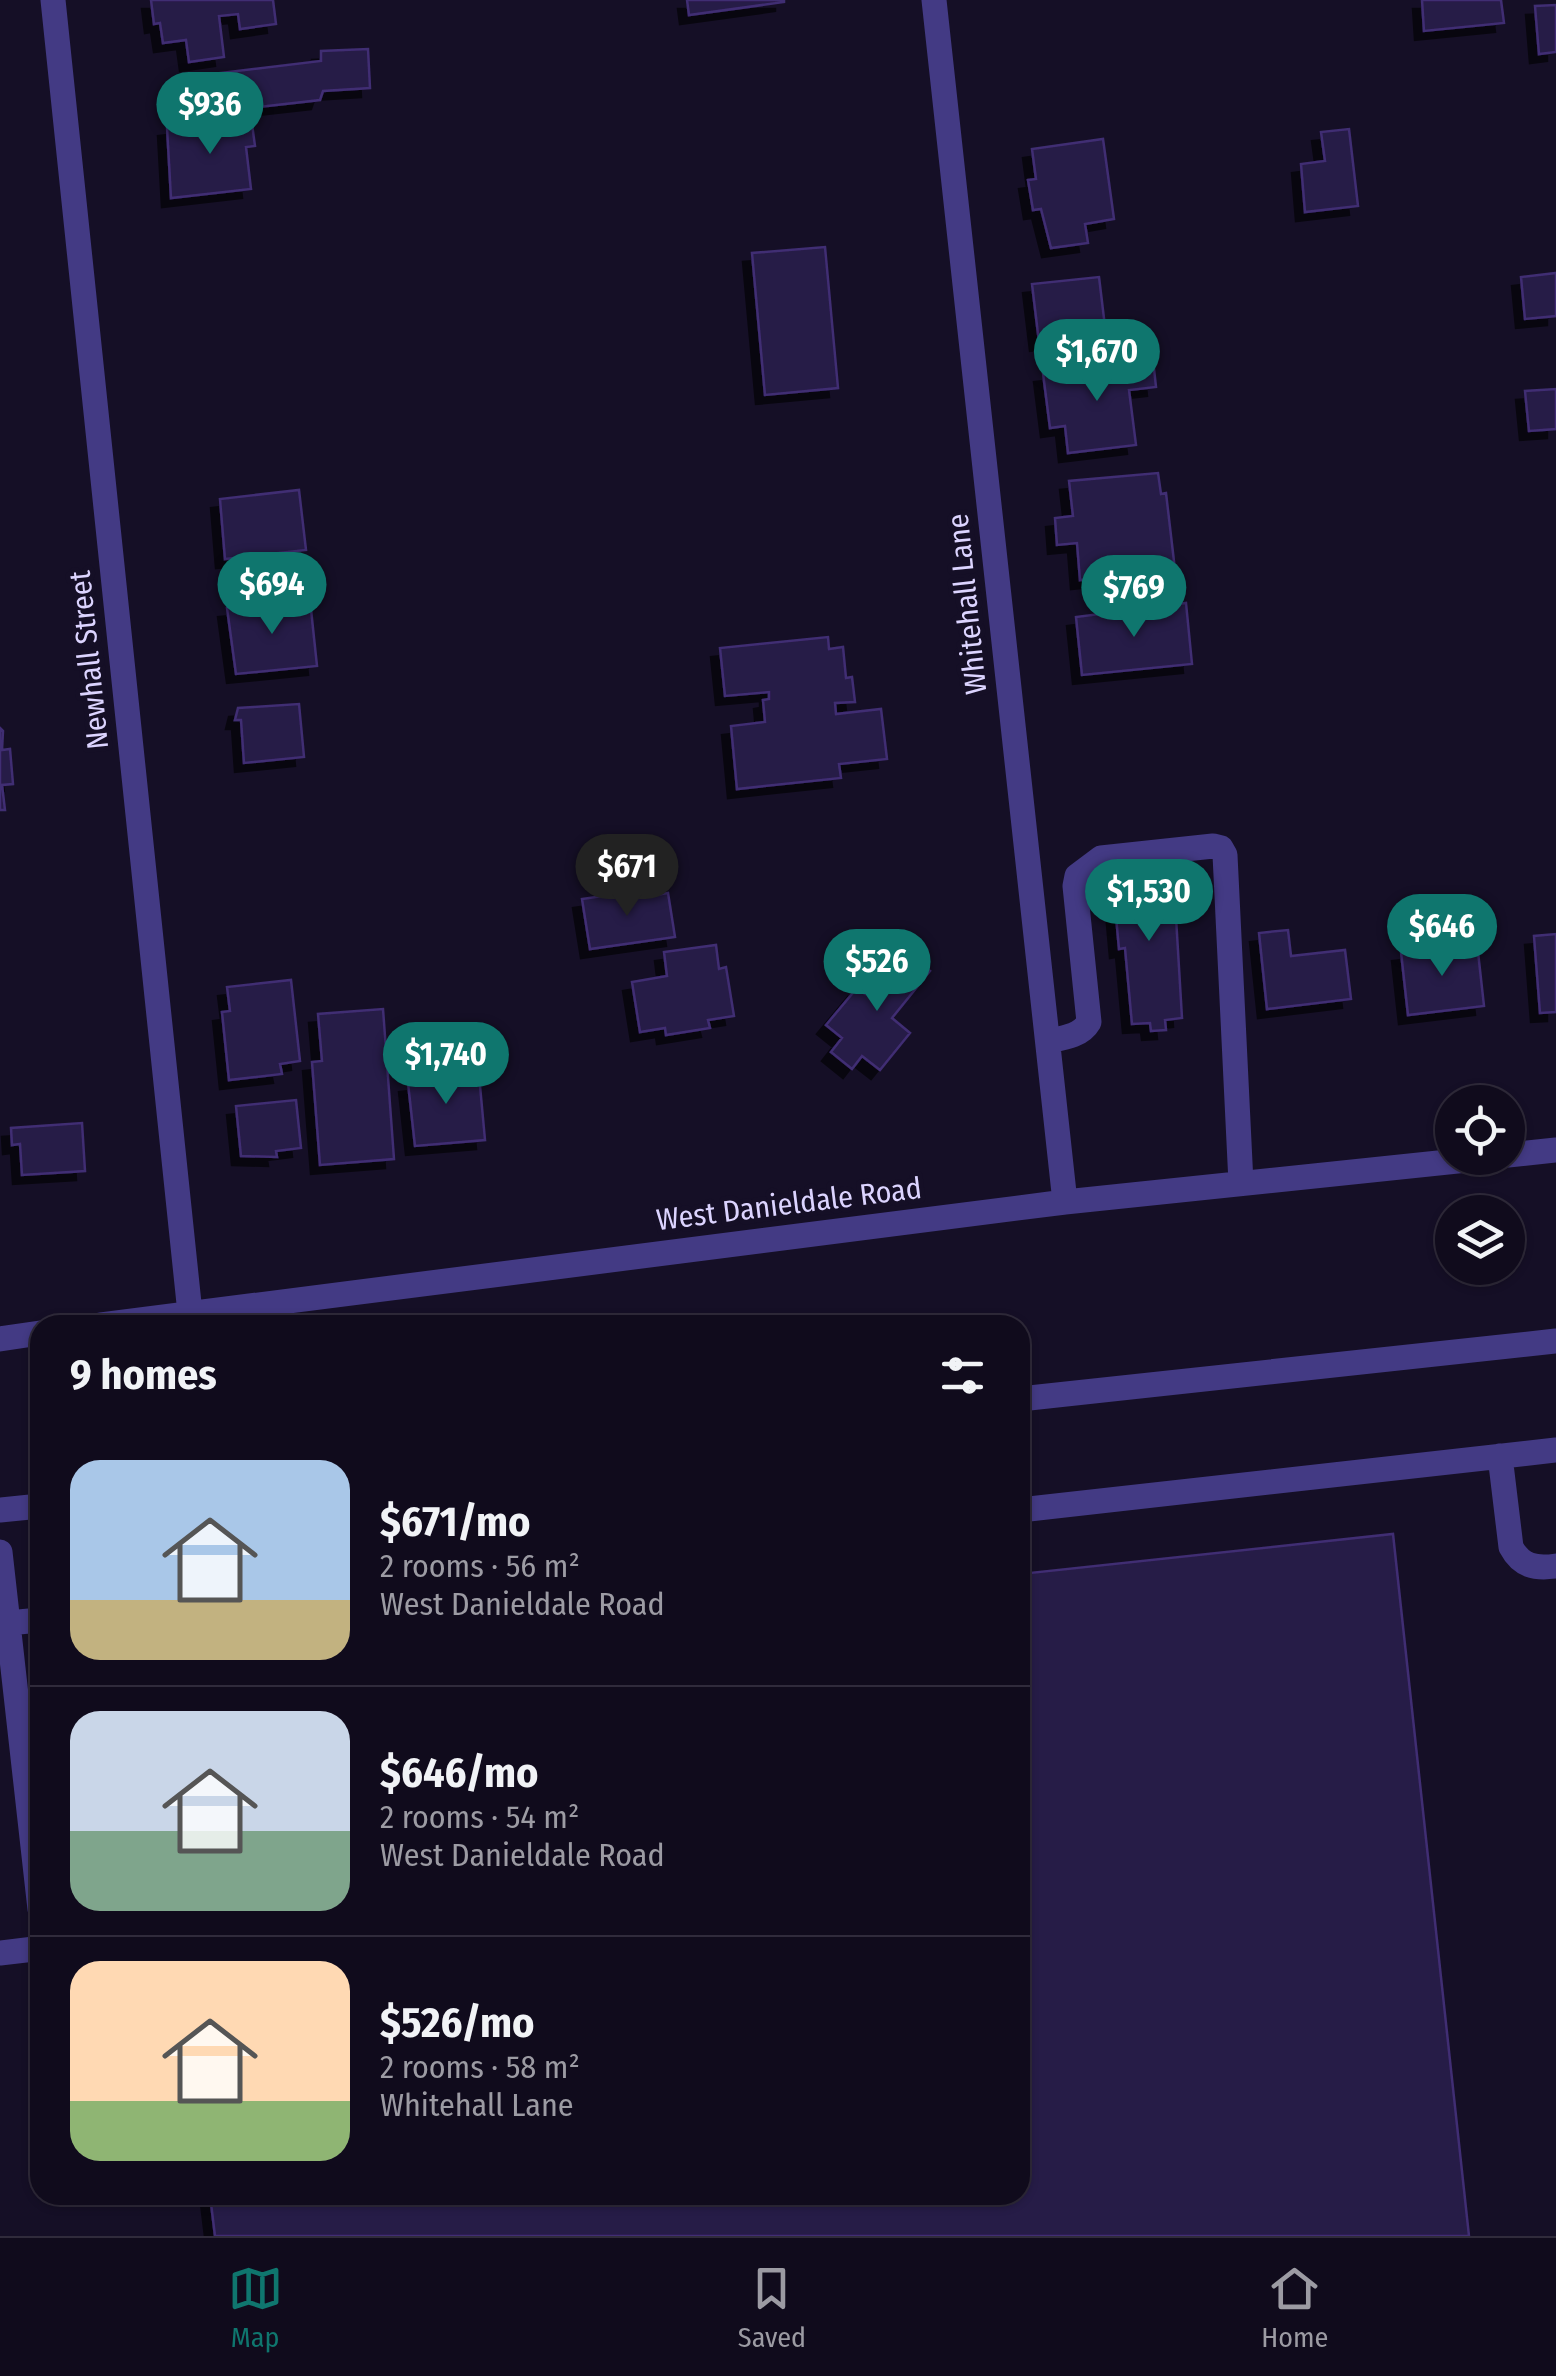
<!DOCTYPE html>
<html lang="en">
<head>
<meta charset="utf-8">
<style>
  body { margin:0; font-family:"Fira Sans Condensed",sans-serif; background:#191425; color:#f1f3f6; height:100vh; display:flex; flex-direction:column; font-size:38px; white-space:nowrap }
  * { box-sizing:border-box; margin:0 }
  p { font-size:32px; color:#9c9ba3 }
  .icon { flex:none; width:55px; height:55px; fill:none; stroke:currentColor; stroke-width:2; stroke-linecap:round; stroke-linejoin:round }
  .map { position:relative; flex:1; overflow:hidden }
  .panel { position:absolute; left:30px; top:1315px; width:1000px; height:890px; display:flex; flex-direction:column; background:#100b1c; border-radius:30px; box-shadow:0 2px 8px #0004,0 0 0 2px #302b3b }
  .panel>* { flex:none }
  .tools { position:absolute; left:1435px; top:1085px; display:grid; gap:20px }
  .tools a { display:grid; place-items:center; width:90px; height:90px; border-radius:50%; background:#100b1c; box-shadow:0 2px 8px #0004,0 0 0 2px #302b3b; font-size:50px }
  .price { position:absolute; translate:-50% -85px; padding:0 22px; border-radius:35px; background:#0f766e; color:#fff; font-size:32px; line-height:65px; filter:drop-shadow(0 2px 5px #0008) }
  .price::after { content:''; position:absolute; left:50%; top:60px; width:30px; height:22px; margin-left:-15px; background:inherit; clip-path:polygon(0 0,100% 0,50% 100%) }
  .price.current { background:#222; color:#fff }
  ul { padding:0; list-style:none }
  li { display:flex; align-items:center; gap:30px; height:250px; padding:0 40px }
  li+li { border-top:2px solid #302b3b }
  li span { display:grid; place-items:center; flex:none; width:280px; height:200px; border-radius:30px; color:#555 }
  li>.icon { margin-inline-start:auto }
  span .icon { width:120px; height:120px; fill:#fffc; stroke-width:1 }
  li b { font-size:42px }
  h2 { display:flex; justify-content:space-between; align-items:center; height:120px; padding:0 40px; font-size:42px }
  .menu { display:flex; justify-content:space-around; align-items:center; height:140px; border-top:2px solid #302b3b; background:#100b1c; font-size:28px; color:#9c9ba3 }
  .menu a { display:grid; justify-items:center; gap:5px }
  .menu .current { color:#0f766e }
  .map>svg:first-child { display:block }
  .building { fill:#271b47; stroke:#402d73; stroke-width:2.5; filter:url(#shadow) }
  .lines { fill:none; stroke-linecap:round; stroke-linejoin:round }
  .minor { stroke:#433a84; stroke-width:25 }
  .labels { text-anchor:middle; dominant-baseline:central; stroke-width:10; stroke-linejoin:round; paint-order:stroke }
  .street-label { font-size:30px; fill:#dcd4ff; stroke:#150f26 }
</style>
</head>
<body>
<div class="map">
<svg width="1556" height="2236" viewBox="0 0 1556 2236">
  <defs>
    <filter id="shadow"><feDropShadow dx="-9" dy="9" stdDeviation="0" flood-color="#0009"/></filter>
  </defs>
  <rect width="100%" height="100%" fill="#150f26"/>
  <path class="building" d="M 151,0 L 273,0 L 276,24 L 240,29 L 238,14 L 219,16 L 224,57 L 189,62 L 186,40 L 163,43 L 160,23 L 154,24 Z
    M 687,0 L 784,0 L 784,2 L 689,15 Z
    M 1422,0 L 1501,0 L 1504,23 L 1424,31 Z
    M 1556,5 L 1556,52 L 1539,54 L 1535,6 Z
    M 368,49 L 370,88 L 323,91 L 320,100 L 249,108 L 248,99 L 221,102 L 220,73 L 321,61 L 321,51 Z
    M 251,117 L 255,146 L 246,147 L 251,189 L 171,198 L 167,127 Z
    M 1349,129 L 1358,206 L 1305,212 L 1301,164 L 1325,161 L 1321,132 Z
    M 1103,139 L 1114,219 L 1085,224 L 1088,243 L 1051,248 L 1041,209 L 1033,210 L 1028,180 L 1036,179 L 1032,149 Z
    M 825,247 L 838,388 L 765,395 L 752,253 Z
    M 1556,273 L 1556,316 L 1525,319 L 1521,277 Z
    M 1099,277 L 1106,335 L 1039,342 L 1032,284 Z
    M 1153,360 L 1156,387 L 1129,390 L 1136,445 L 1068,453 L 1065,426 L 1050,428 L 1043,373 Z
    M 1556,389 L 1556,429 L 1529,431 L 1525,391 Z
    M 1158,473 L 1161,494 L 1166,493 L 1175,570 L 1080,580 L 1077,543 L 1057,545 L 1055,518 L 1073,516 L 1069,481 Z
    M 299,490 L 306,550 L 225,559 L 220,499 Z
    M 310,600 L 317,666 L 236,674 L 227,608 Z
    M 1186,603 L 1192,664 L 1082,675 L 1076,617 Z
    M 828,637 L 829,649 L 843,647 L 846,678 L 852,677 L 855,702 L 835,703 L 836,714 L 881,709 L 887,759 L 839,764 L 841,778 L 737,789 L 731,726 L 765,722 L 763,700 L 769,699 L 769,692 L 725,696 L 720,648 Z
    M 299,704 L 304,757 L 244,763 L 241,720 L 235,720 L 238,708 Z
    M 0,728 L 3,731 L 2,750 L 10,749 L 13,784 L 2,785 L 5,810 L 0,810 Z
    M 1173,867 L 1182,1018 L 1165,1020 L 1166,1030 L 1151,1031 L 1150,1023 L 1132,1024 L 1125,948 L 1119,949 L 1112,872 Z
    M 637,891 L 638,898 L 668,893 L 675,937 L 590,949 L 582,899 Z
    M 1288,930 L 1291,956 L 1345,950 L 1351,999 L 1267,1009 L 1259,933 Z
    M 1556,934 L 1556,1012 L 1540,1013 L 1534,936 Z
    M 1477,943 L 1484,1006 L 1408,1015 L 1401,952 Z
    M 716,945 L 719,969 L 726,967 L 734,1016 L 708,1020 L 710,1028 L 666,1035 L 665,1028 L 640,1032 L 632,982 L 667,976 L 664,952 Z
    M 902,948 L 930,971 L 892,1018 L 910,1033 L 880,1070 L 862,1056 L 852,1069 L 831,1052 L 842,1038 L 826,1025 L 857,988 L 865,994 Z
    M 291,980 L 300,1061 L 280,1064 L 282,1074 L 229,1080 L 222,1012 L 230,1011 L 227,987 Z
    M 383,1009 L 394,1159 L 320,1165 L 312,1062 L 322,1061 L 318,1014 Z
    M 450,1058 L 452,1078 L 479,1075 L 485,1140 L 415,1146 L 408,1083 L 427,1081 L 425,1060 Z
    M 296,1100 L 301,1148 L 276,1151 L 277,1157 L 241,1156 L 236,1106 Z
    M 82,1123 L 85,1171 L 22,1175 L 20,1144 L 12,1145 L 11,1128 Z
    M 1393,1534 L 1469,2236 L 215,2236 L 210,2195 L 1020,2195 L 1020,1574 Z"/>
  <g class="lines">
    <path class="minor" d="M 53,0 L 190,1313
      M 934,0 L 1065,1202
      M 1048,1041 C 1063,1038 1081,1036 1089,1022 L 1075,886 L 1077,876 L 1101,858 L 1213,846 L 1221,848 L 1225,855 L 1241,1183
      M 1508,1155 L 1556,1150
      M 101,1325 L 1065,1202 L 1486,1158
      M 0,1339 L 40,1333
      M 1020,1399 L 1556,1341
      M 1500,1456 L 1511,1547 C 1521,1566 1535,1569 1556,1566
      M 0,1510 L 40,1506
      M 1020,1510 L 1556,1450
      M 0,1552 L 40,1909
      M 8,1623 L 40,1620
      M 0,1953 L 34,1949 L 40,1945"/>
  </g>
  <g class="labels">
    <g class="street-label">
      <text transform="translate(967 604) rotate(-96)">Whitehall Lane</text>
      <text transform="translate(89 660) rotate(-96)">Newhall Street</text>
      <text transform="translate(789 1204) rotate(-7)">West Danieldale Road</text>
    </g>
  </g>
</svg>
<div class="tools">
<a><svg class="icon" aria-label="locate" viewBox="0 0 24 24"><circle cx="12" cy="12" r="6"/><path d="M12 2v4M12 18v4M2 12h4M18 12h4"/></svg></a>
<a><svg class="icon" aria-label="layers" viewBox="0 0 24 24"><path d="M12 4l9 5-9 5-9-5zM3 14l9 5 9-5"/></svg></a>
</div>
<b class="price" style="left:210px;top:157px">$936</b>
<b class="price" style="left:1097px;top:404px">$1,670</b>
<b class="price" style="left:272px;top:637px">$694</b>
<b class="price" style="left:1134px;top:640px">$769</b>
<b class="price current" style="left:627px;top:919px">$671</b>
<b class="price" style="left:1149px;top:944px">$1,530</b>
<b class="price" style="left:1442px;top:979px">$646</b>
<b class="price" style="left:877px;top:1014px">$526</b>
<b class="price" style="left:446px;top:1107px">$1,740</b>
<section class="panel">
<h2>9 homes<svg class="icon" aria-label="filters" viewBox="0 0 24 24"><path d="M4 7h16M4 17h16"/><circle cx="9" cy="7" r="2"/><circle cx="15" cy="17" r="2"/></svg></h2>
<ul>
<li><span style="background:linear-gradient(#a9c7e8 70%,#c2b280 0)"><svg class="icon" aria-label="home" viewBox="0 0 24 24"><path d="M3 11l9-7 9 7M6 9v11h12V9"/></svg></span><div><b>$671/mo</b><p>2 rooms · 56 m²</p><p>West Danieldale Road</p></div></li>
<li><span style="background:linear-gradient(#c9d6e8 60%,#7fa58c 0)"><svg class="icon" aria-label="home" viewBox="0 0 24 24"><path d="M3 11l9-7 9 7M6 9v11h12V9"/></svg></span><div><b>$646/mo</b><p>2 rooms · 54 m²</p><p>West Danieldale Road</p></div></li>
<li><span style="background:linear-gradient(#ffd9b3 70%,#8fb573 0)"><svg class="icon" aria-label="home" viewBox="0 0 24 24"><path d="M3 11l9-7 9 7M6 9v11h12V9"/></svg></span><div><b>$526/mo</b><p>2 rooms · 58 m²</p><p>Whitehall Lane</p></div></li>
</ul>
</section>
</div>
<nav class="menu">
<a class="current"><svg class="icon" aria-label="map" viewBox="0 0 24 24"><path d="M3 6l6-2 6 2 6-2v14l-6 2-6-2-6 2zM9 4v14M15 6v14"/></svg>Map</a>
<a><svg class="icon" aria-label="saved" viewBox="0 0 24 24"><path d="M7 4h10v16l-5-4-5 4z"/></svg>Saved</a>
<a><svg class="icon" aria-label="home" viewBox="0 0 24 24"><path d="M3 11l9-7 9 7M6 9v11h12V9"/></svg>Home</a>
</nav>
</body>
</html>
